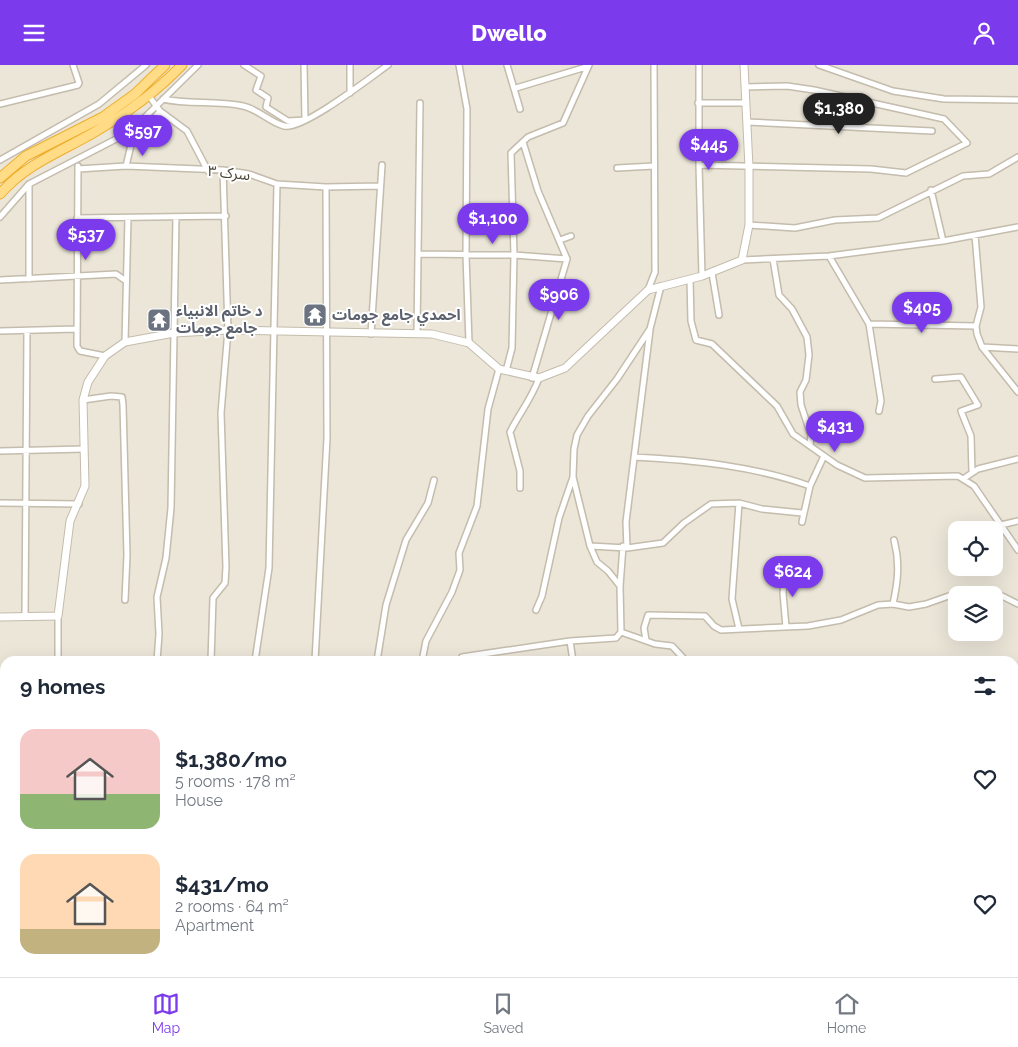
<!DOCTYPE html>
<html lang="en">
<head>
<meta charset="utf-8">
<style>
  body { margin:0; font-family:Raleway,"Noto Sans Arabic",sans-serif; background:#f6f6f7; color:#1f2937; height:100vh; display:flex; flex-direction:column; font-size:19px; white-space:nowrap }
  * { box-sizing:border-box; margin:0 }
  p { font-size:16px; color:#747a83 }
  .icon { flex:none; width:28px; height:28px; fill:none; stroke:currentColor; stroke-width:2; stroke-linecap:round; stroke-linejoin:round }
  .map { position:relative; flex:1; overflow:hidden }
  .side { position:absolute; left:0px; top:591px; width:1019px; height:321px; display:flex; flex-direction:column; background:#fff; border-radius:15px 15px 0 0; box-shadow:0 5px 20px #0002 }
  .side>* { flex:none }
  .buttons { position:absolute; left:948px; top:456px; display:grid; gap:10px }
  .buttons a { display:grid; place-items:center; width:55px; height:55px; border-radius:10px; background:#fff; box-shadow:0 5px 20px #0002; font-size:25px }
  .price { position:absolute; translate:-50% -42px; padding:0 11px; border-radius:18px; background:#7c3aed; color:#fff; font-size:16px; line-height:32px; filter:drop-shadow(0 1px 2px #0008) }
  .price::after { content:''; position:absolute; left:50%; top:30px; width:15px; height:11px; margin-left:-8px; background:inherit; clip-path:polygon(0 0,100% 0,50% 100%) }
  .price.active { background:#222; color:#fff }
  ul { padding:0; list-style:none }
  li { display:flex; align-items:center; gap:15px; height:125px; padding:0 20px }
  li span { display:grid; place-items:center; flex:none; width:140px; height:100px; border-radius:15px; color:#555 }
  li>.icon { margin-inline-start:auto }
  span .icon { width:60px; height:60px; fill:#fffc; stroke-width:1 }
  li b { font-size:21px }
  h2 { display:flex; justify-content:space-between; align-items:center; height:60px; padding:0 20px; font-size:21px }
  header { display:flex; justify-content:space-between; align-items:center; height:65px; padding:0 20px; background:#7c3aed; color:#fff; font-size:22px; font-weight:800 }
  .tabs { display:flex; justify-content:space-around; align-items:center; height:70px; border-top:1px solid #e0e1e3; background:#fff; font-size:14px; color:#747a83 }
  .tabs a { display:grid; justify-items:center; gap:2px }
  .tabs .active { color:#7c3aed }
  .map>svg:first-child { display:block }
  .residential { fill:#ebe6d8; fill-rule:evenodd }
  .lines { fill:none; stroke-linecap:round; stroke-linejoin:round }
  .canal { stroke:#a2d3f8; stroke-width:6 }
  .minor-casing { stroke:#c4bcac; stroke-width:8 }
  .tertiary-casing { stroke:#c4bcac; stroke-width:9 }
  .trunk-casing { stroke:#eead2e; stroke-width:11 }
  .minor { stroke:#fff; stroke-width:5 }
  .tertiary { stroke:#fff; stroke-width:7 }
  .trunk { stroke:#ffdc85; stroke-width:9 }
  .labels { text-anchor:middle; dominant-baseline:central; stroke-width:4; stroke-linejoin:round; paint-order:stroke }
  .street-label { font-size:15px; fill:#4c4537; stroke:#fff }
  .worship-label { font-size:15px; font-weight:bold; fill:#5b616d; stroke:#fff; text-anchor:start }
</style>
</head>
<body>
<header><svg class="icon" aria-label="menu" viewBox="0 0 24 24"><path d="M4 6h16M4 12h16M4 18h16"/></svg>Dwello<svg class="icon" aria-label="person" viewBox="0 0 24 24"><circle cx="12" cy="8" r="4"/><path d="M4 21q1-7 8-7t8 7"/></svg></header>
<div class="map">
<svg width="1018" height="912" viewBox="0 0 1018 912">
  <rect width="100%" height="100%" fill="#f7f3eb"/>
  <path class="residential" d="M 0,0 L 1018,0 L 1018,900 L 1014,904 L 1014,596 L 5,596 L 5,908 L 1009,908 L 1004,912 L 0,912 ZM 956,465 L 994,465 L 994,502 L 956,502 ZM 956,530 L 994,530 L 994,568 L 956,568 Z"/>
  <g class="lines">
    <path class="canal" d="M 1014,879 L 1018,874
      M 985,912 L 989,908"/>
    <g class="minor-casing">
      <path id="minor" d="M 244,0 L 261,11 L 256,25 L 268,33 L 266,42 L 288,56 L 305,55 L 304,0
        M 350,0 L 350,28
        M 459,0 L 467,44 L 466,190 L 469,278
        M 507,0 L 520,44
        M 699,0 L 699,100 L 702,211
        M 819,0 L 893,26 L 944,34 L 1018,35
        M 516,23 L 586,2
        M 149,31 L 160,46 L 187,66 L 208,106
        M 163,34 C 189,40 216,35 243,41 C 258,44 269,57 284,61 C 302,66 371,12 388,0
        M 698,38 L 745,38
        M 0,39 L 78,20 L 79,18 L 73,0
        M 747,57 L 932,66
        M 523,77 L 538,126 L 567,194 L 532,313
        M 0,95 L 99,39 L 146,0
        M 699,100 L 871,104 L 906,108 L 967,78 L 944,54 L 814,25 L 787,21 L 745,22
        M 78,101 L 77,281 L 80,286 L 105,291
        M 126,101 L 131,80 L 160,46
        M 617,103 L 654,101
        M 78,104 L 126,101 L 223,105 L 249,109 L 277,119 L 326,122 L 379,121
        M 29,119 L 29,214
        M 931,125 L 943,176
        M 0,152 L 29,119 L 120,72 L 138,59 L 198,0
        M 77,153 L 226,151
        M 749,160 L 795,163 L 835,155 L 878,153 L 963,111 L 989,109 L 1018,92
        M 975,170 L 981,242 L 976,261 L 977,269 L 982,282 L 1018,327
        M 560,175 L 571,171
        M 418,189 L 514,190 L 567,194
        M 829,191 L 869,259 L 881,336 L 879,346
        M 773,194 L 779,230 L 792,244 L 807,272 L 809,290 L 806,315 L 800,327 L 801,340 L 811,370 L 810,380
        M 742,195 L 829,191 L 943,176 L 1018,162
        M 712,208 L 719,250
        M 0,215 L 116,209 L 126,216
        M 690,215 L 691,256 L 696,275 L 712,279 L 777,341 L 793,369 L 837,400 L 865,413 L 958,411 L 974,421 L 1018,485
        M 648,225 L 655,207 L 654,0
        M 869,259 L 976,261
        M 0,266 L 76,264
        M 417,268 L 420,38
        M 371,269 L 382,100
        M 125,277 L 128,153
        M 982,282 L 1018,284
        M 506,306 L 512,283 L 514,190 L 511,88 L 528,72 L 563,58 L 589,0
        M 935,314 L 961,312 L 978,340 L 961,346 L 971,371 L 972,408
        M 83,335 L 111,331 L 122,332 L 123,340 L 127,490 L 125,535
        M 0,386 L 84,384
        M 634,392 C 693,395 754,401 810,421
        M 963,414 L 978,404 L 1018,394
        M 520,423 L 520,406 L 510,367 C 519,349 532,333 539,313
        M 0,438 L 79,439
        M 802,457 L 810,421 L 823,393
        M 1001,460 L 1018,456
        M 590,481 L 627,483 L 663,478 L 684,458 L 711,439 L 739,438 L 762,444 L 802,448
        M 627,483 L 626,457 L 650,265
        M 785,503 L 783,528 L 786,562
        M 620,521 L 608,506 L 597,497 L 590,481 L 573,412 L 574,384 L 577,370 L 588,351 L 617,314 L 650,264 L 661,221
        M 893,539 C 898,516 900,498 894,475
        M 536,545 L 542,531 L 559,453 L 573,412
        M 25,551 L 27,266
        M 58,551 L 58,596
        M 739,564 L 732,534 L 739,438
        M 621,567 L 655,579 L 672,581 L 686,596
        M 646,575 L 644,563 L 648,550 L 705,551 L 714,561 L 721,565 L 808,561 L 841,555 L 878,540 L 893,539 L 909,542 L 926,539 L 960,527 L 980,525 L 996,528 L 1018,539
        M 570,576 L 573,596
        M 462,592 L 570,576 L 616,573 L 621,567 L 620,521 L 623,481
        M 157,596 L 159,569 L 157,532 L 166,493 L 171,443 L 176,152
        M 211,596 L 213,533 L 225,518 L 226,502 L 221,348 L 228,265 L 223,105
        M 255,596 L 269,503 L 277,119
        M 315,596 L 327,373 L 326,122
        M 377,596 L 386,540 L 406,475 L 428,438 L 434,415
        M 422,596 L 426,576 L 452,527 L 460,505 L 459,488 L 477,441 L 488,344 L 499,304
        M 1014,715 L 1018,711
        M 1014,730 L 1018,734
        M 1014,800 L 1018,799
        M 1014,892 L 1018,888
        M 313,908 L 313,912
        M 372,908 L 372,912
        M 426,908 L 426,912
        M 485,908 L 485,912
        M 542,908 L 542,912
        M 713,908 L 716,912
        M 1,912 L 4,688
        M 153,912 L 153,908
        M 763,912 L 768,908
        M 994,912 L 998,908"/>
    </g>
    <g class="tertiary-casing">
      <path id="tertiary" d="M 0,552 L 58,551 L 70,456 L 85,421 L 83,335 L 88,317 L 105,291 L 125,277 L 174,268 L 228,265 L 432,269 L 469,278 L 499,304 L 539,313 L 565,303 L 648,225 L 702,211 L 742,195 L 749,160 L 749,102 L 744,0"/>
    </g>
    <g class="trunk-casing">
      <path id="trunk" d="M 0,113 L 26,91 L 103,52 L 135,29 L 165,0
        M 0,129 C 26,99 60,87 93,68 C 126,49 155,28 182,0"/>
    </g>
    <use href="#minor" class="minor"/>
    <use href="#tertiary" class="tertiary"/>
    <use href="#trunk" class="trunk"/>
  </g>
  <defs>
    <g id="temple-square" transform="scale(1.25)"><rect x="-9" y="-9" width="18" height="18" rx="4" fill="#6b7280" stroke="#fff"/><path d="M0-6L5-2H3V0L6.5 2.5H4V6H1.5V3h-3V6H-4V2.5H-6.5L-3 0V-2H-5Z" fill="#fff"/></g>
  </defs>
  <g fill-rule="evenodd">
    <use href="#temple-square" x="315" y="250"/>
    <use href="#temple-square" x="159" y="255"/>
  </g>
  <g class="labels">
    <g class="street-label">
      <text transform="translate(229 108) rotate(6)">سرک ۳</text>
    </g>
    <g class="worship-label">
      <text x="176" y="246">د خاتم الانبیاء<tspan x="176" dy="17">جامع جومات</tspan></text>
      <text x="332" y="250">احمدي جامع جومات</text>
    </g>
  </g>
</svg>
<div class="buttons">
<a><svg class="icon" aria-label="locate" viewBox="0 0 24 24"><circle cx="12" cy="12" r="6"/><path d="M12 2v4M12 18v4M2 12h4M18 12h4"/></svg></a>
<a><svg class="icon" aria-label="layers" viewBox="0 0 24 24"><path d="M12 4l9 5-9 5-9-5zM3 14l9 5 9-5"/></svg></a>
</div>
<b class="price active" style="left:839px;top:70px">$1,380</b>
<b class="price" style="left:143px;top:92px">$597</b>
<b class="price" style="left:709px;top:106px">$445</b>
<b class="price" style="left:493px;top:180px">$1,100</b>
<b class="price" style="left:86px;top:196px">$537</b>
<b class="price" style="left:559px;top:256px">$906</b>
<b class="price" style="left:922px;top:269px">$405</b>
<b class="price" style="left:835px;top:388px">$431</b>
<b class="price" style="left:793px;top:533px">$624</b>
<section class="side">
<h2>9 homes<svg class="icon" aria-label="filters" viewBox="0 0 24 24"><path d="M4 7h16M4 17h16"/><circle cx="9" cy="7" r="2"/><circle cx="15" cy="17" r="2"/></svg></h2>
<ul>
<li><span style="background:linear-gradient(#f6c9c9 65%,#8fb573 0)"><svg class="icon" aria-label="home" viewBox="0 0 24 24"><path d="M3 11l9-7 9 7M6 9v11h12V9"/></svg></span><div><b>$1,380/mo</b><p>5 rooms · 178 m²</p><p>House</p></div><svg class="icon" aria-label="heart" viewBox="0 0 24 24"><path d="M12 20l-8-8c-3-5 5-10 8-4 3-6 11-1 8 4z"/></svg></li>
<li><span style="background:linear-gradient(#ffd9b3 75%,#c2b280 0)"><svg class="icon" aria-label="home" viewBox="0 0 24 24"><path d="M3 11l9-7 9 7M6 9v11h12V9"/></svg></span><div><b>$431/mo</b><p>2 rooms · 64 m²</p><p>Apartment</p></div><svg class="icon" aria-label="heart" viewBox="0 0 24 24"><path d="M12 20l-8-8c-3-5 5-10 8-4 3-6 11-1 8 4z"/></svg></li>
</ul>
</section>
</div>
<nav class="tabs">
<a class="active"><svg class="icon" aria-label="map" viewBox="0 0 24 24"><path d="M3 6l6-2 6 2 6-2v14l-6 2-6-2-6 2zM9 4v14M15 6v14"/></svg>Map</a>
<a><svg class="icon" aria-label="saved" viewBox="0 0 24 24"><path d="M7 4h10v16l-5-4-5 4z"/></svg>Saved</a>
<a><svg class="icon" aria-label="home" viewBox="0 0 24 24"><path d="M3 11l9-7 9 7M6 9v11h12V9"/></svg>Home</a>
</nav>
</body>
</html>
